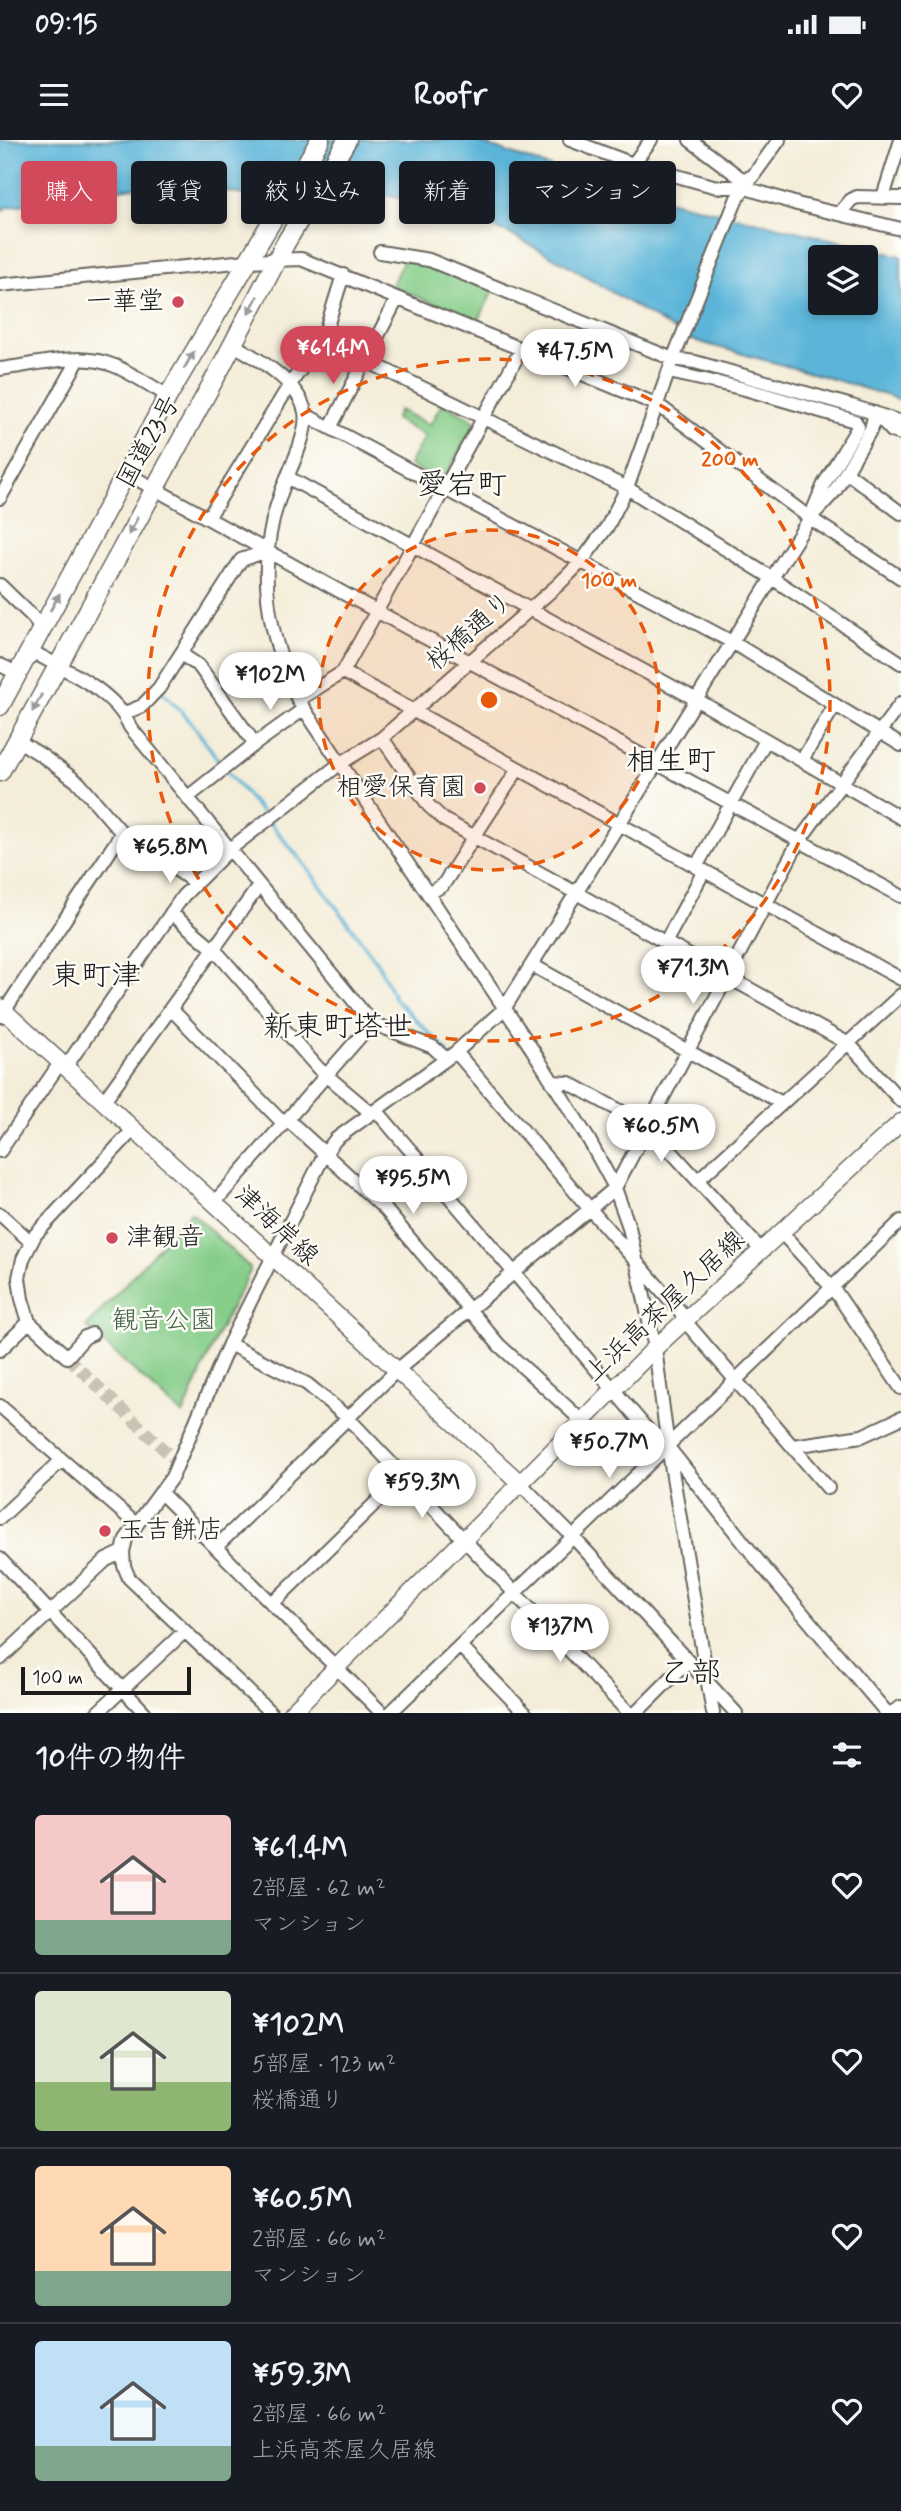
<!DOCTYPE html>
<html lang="ja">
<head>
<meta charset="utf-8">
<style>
  body { margin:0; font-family:Mynerve,"Klee One",sans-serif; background:#20242c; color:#f1f3f6; height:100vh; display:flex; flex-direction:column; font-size:26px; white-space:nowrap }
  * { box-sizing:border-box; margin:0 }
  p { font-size:23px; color:#9ea1a6 }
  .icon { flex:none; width:38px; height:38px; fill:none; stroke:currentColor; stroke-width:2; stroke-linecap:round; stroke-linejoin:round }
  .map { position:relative; height:1573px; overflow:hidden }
  .drawer { display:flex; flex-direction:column; background:#171b24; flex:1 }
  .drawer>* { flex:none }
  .top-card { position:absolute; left:21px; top:21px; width:859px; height:63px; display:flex; gap:14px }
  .fabs { position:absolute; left:808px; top:105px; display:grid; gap:14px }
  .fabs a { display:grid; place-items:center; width:70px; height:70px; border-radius:7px; background:#171b24; box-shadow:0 4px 10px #0003; font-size:35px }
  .scale { position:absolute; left:21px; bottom:18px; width:170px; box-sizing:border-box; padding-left:7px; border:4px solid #1c1c1c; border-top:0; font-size:19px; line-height:24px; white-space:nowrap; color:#1c1c1c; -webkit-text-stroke:5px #fdfcf7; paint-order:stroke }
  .price { position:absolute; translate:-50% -60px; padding:0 16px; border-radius:24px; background:#fff; color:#222; font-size:23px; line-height:46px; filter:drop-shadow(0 2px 4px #0008) }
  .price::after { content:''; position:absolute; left:50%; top:42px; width:21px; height:16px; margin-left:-10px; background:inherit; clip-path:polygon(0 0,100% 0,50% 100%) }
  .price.active { background:#d1495b; color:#fff }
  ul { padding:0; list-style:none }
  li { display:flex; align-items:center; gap:21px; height:175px; padding:0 35px }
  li+li { border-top:2px solid #363941 }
  li span { display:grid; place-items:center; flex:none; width:196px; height:140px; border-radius:7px; color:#555 }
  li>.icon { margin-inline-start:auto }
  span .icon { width:84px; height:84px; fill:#fffc; stroke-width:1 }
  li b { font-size:30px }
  h2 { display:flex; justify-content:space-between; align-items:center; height:84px; padding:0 35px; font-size:30px }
  .tag { padding:0 24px; border-radius:7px; background:#171b24; box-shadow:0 4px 10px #0003; font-size:24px; line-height:63px }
  .tag.active { background:#d1495b; color:#fff }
  .status { display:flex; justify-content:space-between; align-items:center; height:49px; padding:0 35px; background:#171b24; direction:ltr }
  .status svg { height:19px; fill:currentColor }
  header { display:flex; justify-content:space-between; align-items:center; height:91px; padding:0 35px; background:#171b24; font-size:32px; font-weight:700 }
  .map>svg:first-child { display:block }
  .green { fill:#85cd89; stroke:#507452; stroke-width:2 }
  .water { fill:#5bb5d9; stroke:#3c687a; stroke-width:2; fill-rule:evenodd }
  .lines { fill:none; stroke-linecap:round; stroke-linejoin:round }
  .stream { stroke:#5bb5d9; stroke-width:3.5 }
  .minor-tunnel { stroke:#c9c3b3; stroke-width:12; stroke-dasharray:12 6; stroke-linecap:butt }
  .minor-casing { stroke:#68655e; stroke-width:16 }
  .major-casing { stroke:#68655e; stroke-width:19 }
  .highway-casing { stroke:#68655e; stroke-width:21 }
  .minor { stroke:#fff; stroke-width:12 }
  .major { stroke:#fff; stroke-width:16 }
  .highway { stroke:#fff; stroke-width:18 }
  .oneway { fill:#999 }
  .ring { fill:none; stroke:#e8590c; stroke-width:3.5; stroke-dasharray:12 9 }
  .poi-dot { fill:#d1495b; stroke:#fdfcf7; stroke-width:2.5 }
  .labels { text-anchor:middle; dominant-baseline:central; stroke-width:5; stroke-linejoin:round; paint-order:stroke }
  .poi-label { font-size:26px; fill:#1c1c1c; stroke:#fdfcf7; text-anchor:end }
  .street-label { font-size:26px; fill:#1c1c1c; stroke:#fdfcf7 }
  .park-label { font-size:26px; fill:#466348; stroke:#fdfcf7 }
  .quarter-label { font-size:30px; fill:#1c1c1c; stroke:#fdfcf7 }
  .centre { fill:#e8590c; stroke:#fdfcf7; stroke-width:3.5 }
  .ring-label { font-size:21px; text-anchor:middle; font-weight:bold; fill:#e8590c; stroke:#fdfcf7; stroke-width:5; stroke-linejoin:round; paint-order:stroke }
</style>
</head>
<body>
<div class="status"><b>09:15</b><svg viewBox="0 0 49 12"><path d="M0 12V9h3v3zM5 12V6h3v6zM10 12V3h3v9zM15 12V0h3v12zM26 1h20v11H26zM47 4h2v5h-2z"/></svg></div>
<header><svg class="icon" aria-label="menu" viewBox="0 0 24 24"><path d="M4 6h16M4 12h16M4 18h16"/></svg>Roofr<svg class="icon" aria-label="heart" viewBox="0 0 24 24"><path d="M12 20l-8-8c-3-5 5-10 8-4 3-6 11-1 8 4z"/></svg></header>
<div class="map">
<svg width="901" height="1573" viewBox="0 0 901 1573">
  <rect width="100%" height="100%" fill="#fdfcf7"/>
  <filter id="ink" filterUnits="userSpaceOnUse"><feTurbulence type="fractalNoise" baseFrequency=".0143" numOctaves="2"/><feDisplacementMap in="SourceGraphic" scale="14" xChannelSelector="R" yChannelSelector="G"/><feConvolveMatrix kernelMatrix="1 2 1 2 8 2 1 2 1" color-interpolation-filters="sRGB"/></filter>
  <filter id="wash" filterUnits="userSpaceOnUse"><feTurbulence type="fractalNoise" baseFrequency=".00686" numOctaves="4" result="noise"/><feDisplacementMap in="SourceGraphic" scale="28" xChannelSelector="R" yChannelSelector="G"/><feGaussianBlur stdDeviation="1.57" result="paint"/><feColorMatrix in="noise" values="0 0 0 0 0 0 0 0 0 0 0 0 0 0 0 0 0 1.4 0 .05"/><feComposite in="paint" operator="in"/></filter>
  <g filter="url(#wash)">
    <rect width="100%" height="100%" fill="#f4edd9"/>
    <path class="green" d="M 403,121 L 423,121 L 493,150 L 478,182 L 391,146 Z
      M 442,263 L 473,279 L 475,284 L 444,339 L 438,340 L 409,325 L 425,296 L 395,279 L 399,270 L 430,285 Z
      M 191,1072 L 250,1128 L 250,1131 L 217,1195 L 183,1275 L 86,1187 Z"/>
    <path class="water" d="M 0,0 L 472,0 L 558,30 L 654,57 L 901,116 L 901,260 L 833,239 L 689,199 L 564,123 L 508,93 L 451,72 L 389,55 L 351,69 L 253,57 L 183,42 L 90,52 L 8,67 L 0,71 ZM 821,117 L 866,117 L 866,163 L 821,163 Z"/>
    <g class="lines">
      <path class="stream" d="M 161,550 L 191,582 L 222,625
        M 227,631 L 305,725 L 377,822 L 395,859 L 448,912"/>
    </g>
  </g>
  <g filter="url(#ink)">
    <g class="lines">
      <path class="minor-tunnel" d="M 67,1217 L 177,1322"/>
      <g class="minor-casing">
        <path id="minor" d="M 570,0 L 633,24 L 717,47 L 743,47 L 797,64 L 901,89
          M 690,0 L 742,39 L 751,37
          M 633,24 L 651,0
          M 883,57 L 901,0
          M 839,74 L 851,60 L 857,57 L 901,58
          M 380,112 L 429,120 L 673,219 L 695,222 L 852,266 L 901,282
          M 0,145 L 247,121 L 301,119 L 658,265 L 810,378 L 901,438
          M 232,204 C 257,218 299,242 305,272 C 309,294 288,332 281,353 C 255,423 267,495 298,560 L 532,909 L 589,1000 L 615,1048 L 629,1087 L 655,1208 L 668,1307 L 713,1573
          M 365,220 L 627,348 L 772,438 L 901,523
          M 0,229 C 36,225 80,211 115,226 C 133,234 151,246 168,256
          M 669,232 L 745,249 L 855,281 L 858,287 L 824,344 L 814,368
          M 306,275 L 732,502 L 901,605
          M 878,276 L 892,291 L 901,294
          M 330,288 L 397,159
          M 846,332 L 901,373
          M 126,333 L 332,447 L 901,756
          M 287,337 L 697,560 L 901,678
          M 0,358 L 79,219
          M 208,378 L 289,246 L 324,196 L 343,135
          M 0,445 L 34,478 L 40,489
          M 29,510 C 63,529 115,550 130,587 L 372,883 L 433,907 L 446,919
          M 181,514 L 199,526 L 255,604 L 188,657
          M 0,525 L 17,533
          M 343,532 L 901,839
          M 298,560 L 343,532 L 521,210
          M 125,573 L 142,566 L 159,548 L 241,420 L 267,411
          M 382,598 L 429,666 L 444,680 L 849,904 L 901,961
          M 17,600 L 41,615 L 79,643 L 122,693 L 196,743
          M 255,604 L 304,569
          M 802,620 L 835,565
          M 696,727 L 766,600
          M 428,754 L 443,745 L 518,629
          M 171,773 L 214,809 L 318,928 L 371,973
          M 665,803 L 704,731
          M 532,825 L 782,963
          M 171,869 L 283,983
          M 1,876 L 122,693
          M 456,912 L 589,1068 L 686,1178
          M 65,928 L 183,756 L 230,709 L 341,623 L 382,598 L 559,444 L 581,422 L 607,387 L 627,348 L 673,219 L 737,58 L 779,0
          M 552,942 L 569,943 L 648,986 L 761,1110
          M 103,962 L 259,746
          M 376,970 L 651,1294 L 668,1307 L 759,1422 L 887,1573
          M 287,979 L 385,1069 L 499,1205 L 581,1280
          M 0,1011 L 60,923
          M 698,1040 L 901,855
          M 214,1063 L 372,883
          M 0,1074 L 30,1101
          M 781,1092 L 835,1151 L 901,1248
          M 684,1180 L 828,1348
          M 92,1194 L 85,1197 L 67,1217 L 29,1182 L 22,1159 L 19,1138 L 23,1119 L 35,1095 L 133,990
          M 229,1204 L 307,1244 L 348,1278 L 629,1573
          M 0,1210 L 29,1182
          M 0,1266 L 136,1384
          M 793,1306 L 862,1296 L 901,1278
          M 519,1342 L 573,1397 L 736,1573
          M 162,1354 L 382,1573
          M 0,1378 L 62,1320
          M 216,1407 L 396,1231 L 615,1048 L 799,701 L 901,563
          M 0,1419 L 145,1573
          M 272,1464 L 403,1336
          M 460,1506 L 525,1573
          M 0,1519 L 106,1420 L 123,1412
          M 97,1573 L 184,1492
          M 271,1573 L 129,1438 L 124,1426 L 123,1412 L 126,1399 L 172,1337 L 229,1204 L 325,1013 L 336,999 L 456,912 L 504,869 L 772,438 L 810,378 L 835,351 L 871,289 L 875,273
          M 390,1573 L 901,1081
          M 636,1573 L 687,1522
          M 891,1573 L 901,1567"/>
      </g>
      <g class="major-casing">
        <path id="major" d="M 0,867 L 519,1342
          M 291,1573 L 655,1208 L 901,982"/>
      </g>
      <g class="highway-casing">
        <path id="highway" d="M 0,566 L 168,256 L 320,0
          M 0,632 L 220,229 L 285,104 L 347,0"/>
      </g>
      <use href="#minor" class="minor"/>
      <use href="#major" class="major"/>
      <use href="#highway" class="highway"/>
    </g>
    <defs><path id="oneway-solid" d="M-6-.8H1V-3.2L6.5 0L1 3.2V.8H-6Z" transform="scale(1.75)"/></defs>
    <g class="oneway">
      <use href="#oneway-solid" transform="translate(253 165) rotate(118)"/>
      <use href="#oneway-solid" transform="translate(189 220) rotate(-60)"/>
      <use href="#oneway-solid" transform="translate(133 386) rotate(118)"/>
      <use href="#oneway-solid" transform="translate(55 462) rotate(-61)"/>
      <use href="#oneway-solid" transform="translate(37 563) rotate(118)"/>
    </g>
  </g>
  <circle cx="489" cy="560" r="170" fill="#e8590c" fill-opacity=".12"/>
  <g class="ring">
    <circle cx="489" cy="560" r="170"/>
    <circle cx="489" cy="560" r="341"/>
  </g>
  <g class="poi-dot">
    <circle cx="178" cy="162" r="7"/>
    <circle cx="480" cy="648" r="7"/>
    <circle cx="112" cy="1098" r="7"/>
    <circle cx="105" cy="1391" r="7"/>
  </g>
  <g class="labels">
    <g class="poi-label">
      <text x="164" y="162">一華堂</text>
      <text x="466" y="648">相愛保育園</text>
      <text x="126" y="1098" text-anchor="start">津観音</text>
      <text x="119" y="1391" text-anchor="start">玉吉餅店</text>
    </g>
    <g class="street-label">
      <text transform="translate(149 302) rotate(-61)">国道23号</text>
      <text transform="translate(470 492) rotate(-41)">桜橋通り</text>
      <text transform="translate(276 1086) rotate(43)">津海岸線</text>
      <text transform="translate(665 1167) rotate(-43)">上浜高茶屋久居線</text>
    </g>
    <g class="park-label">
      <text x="164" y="1181">観音公園</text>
    </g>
    <g class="quarter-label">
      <text x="462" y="345">愛宕町</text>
      <text x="671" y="621">相生町</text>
      <text x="96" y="836">東町津</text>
      <text x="338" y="887">新東町塔世</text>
      <text x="691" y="1533">乙部</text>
    </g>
  </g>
  <circle cx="489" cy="560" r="10" class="centre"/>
  <g class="ring-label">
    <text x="730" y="326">200 m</text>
    <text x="609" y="447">100 m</text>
  </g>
</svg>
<div class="fabs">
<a><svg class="icon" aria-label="layers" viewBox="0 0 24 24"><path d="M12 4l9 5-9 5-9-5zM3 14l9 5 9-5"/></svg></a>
</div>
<div class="scale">100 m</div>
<b class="price active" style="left:333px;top:246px">¥61.4M</b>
<b class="price" style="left:575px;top:249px">¥47.5M</b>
<b class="price" style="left:270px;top:572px">¥102M</b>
<b class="price" style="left:170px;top:745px">¥65.8M</b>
<b class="price" style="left:693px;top:866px">¥71.3M</b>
<b class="price" style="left:661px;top:1024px">¥60.5M</b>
<b class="price" style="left:413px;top:1076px">¥95.5M</b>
<b class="price" style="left:609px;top:1340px">¥50.7M</b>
<b class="price" style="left:422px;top:1380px">¥59.3M</b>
<b class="price" style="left:560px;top:1524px">¥137M</b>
<div class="top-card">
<a class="tag active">購入</a>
<a class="tag">賃貸</a>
<a class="tag">絞り込み</a>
<a class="tag">新着</a>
<a class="tag">マンション</a>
</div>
</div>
<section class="drawer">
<h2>10件の物件<svg class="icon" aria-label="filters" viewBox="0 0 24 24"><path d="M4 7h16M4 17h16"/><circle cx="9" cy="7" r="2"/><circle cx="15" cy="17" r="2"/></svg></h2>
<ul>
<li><span style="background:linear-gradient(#f6c9c9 75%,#7fa58c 0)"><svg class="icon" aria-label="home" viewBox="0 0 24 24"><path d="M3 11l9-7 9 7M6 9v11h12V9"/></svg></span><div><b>¥61.4M</b><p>2部屋 · 62 m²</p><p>マンション</p></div><svg class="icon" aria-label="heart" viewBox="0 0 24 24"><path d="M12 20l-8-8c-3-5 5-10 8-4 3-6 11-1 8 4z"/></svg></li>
<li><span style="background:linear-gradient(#dfe7d0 65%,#8fb573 0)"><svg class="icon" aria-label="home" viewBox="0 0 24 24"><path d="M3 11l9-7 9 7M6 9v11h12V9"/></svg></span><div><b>¥102M</b><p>5部屋 · 123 m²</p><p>桜橋通り</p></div><svg class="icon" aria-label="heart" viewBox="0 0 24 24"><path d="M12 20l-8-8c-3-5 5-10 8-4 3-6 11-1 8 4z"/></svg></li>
<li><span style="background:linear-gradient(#ffd9b3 75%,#7fa58c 0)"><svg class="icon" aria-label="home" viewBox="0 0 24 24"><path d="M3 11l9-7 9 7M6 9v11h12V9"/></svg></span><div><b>¥60.5M</b><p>2部屋 · 66 m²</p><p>マンション</p></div><svg class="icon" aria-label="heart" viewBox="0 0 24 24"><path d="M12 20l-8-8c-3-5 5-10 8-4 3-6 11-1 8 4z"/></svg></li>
<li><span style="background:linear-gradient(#bfe0f5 75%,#7fa58c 0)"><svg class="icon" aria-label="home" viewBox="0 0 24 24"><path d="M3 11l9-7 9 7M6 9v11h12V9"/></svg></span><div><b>¥59.3M</b><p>2部屋 · 66 m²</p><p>上浜高茶屋久居線</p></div><svg class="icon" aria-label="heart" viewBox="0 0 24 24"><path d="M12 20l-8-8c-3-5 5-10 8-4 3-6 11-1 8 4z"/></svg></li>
</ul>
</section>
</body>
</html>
